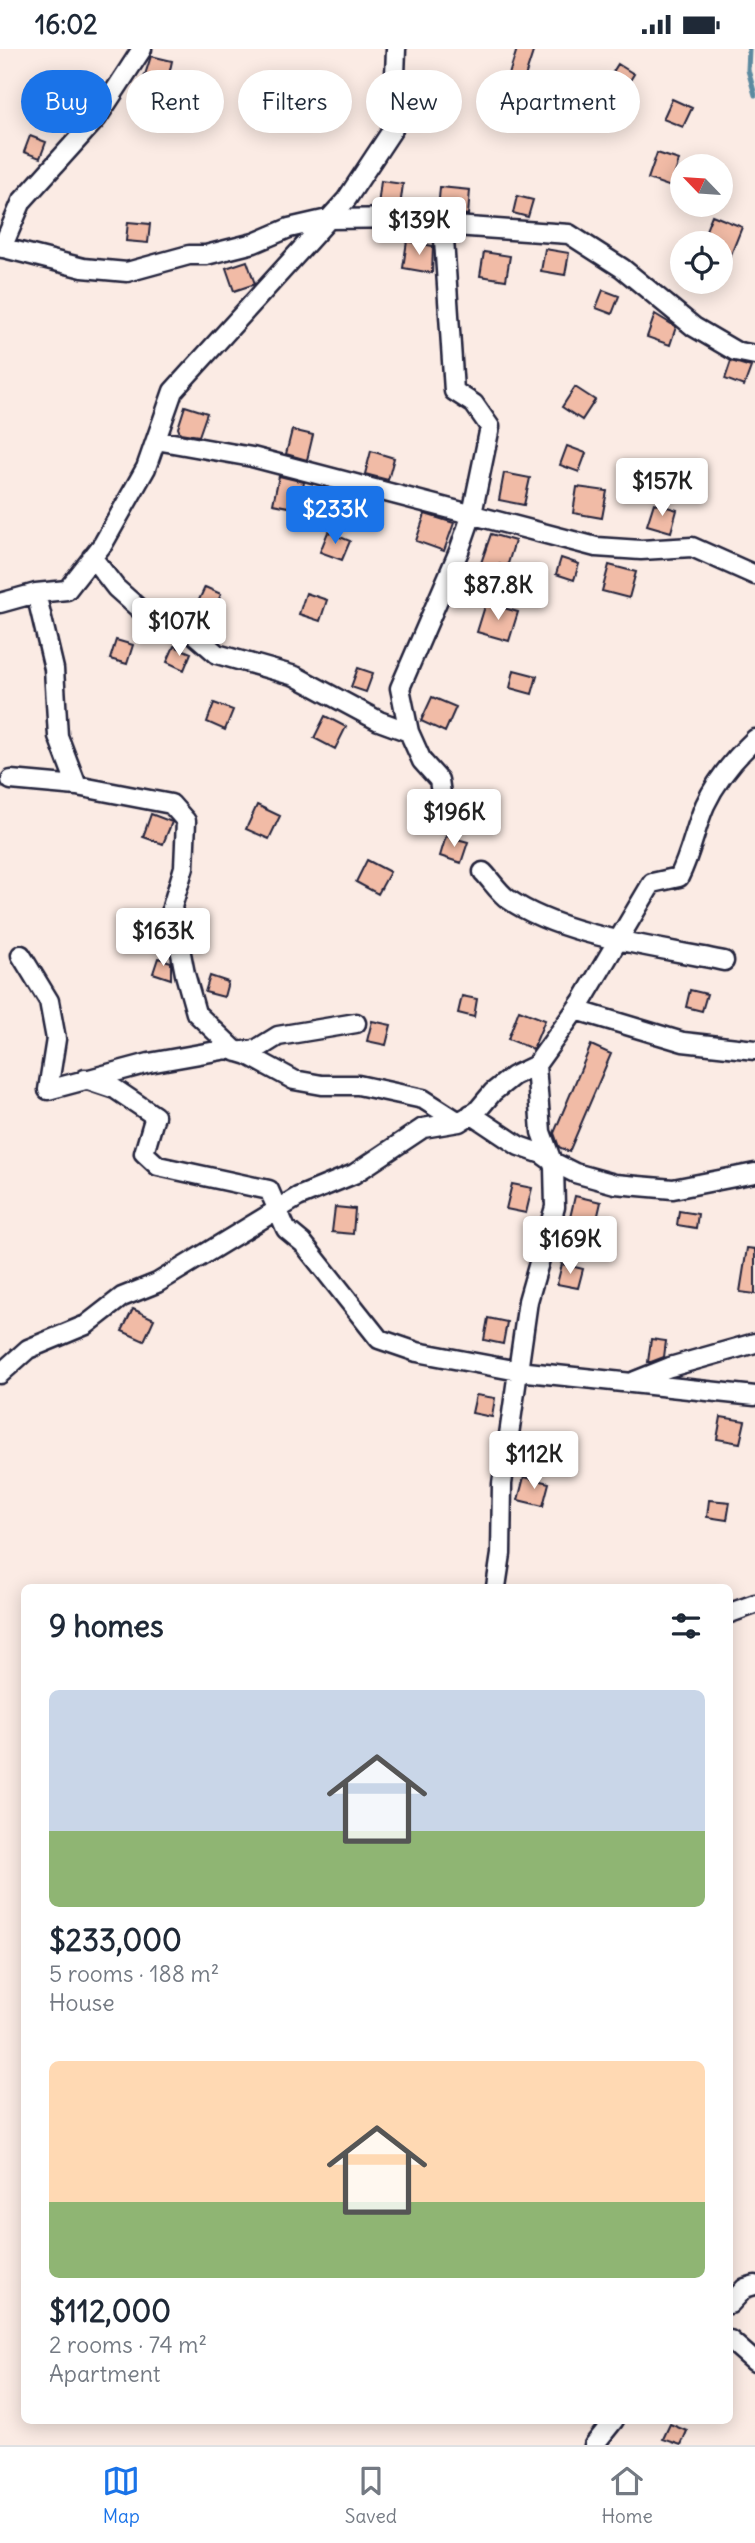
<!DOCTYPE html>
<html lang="en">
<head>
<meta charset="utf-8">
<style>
  body { margin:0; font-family:Delius,sans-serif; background:#f6f6f7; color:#1f2937; height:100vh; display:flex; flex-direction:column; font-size:26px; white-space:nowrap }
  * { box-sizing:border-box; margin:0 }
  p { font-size:23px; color:#747a83 }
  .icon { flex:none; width:38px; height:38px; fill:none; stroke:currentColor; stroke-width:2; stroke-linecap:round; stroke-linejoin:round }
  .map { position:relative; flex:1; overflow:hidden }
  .panel { position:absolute; left:21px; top:1535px; width:712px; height:840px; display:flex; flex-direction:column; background:#fff; border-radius:10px; box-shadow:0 4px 18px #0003 }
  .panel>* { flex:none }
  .banner { position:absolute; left:21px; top:21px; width:714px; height:63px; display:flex; gap:14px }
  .needle { width:46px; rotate:295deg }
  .fabs { position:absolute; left:670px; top:105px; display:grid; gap:14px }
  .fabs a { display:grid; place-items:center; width:63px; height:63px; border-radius:50%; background:#fff; box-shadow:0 4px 18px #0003; font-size:35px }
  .price { position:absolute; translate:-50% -60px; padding:0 16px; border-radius:7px; background:#fff; color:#222; font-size:23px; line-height:46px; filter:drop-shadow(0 2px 4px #0008) }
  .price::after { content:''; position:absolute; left:50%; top:42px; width:21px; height:16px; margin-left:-10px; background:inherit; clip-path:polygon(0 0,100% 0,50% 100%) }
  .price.current { background:#1a73e8; color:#fff }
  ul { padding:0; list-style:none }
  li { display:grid; align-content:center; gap:14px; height:371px; padding:0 28px }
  li span { display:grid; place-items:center; height:217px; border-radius:10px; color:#555 }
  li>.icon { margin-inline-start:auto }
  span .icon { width:126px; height:126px; fill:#fffc; stroke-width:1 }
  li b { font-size:30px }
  h2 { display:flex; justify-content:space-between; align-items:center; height:84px; padding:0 28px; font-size:30px }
  .chip { padding:0 24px; border-radius:32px; background:#fff; box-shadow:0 4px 18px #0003; font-size:24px; line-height:63px }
  .chip.current { background:#1a73e8; color:#fff }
  .status { display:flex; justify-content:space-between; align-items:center; height:49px; padding:0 35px; background:#fff; direction:ltr }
  .status svg { height:19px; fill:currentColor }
  .menu { display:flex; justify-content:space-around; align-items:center; height:98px; border-top:2px solid #e0e1e3; background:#fff; font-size:19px; color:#747a83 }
  .menu a { display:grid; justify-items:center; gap:4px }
  .menu .current { color:#1a73e8 }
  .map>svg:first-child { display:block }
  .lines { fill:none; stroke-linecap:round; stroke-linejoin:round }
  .stream { stroke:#5c8aa0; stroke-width:5 }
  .building { fill:#f1bba6; stroke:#22223b; stroke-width:2 }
  .street-casing { stroke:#22223b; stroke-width:23 }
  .street { stroke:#fff; stroke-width:18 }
</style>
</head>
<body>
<div class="status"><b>16:02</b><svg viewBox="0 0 49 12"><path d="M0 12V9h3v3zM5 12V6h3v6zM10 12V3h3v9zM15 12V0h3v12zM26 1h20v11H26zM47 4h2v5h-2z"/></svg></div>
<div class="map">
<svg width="755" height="2396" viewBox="0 0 755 2396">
  <rect width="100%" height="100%" fill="#fbebe4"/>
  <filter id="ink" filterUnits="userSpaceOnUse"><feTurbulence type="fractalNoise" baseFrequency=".0143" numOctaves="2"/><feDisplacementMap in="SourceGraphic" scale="14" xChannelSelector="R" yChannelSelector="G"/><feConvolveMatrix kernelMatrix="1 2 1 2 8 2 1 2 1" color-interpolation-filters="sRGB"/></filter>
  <g filter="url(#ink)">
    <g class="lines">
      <path class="stream" d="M 749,0 L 748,21 L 755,46"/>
    </g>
    <path class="building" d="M 517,0 L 534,0 L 522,37 L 507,32 Z
      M 151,7 L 172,12 L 167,35 L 144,29 Z
      M 618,15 L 634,25 L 624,41 L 608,31 Z
      M 37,46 L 52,55 L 42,71 L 27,62 Z
      M 310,48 L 337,54 L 332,77 L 305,71 Z
      M 672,50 L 692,59 L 683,78 L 663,70 Z
      M 30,87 L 46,93 L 40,109 L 24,103 Z
      M 657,104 L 679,111 L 671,138 L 648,130 Z
      M 381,132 L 403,135 L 400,158 L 378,157 Z
      M 440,138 L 470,141 L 468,166 L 438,162 Z
      M 517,147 L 533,151 L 528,168 L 513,164 Z
      M 712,166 L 742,178 L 722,228 L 721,194 L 701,194 Z
      M 128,173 L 150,175 L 148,194 L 126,192 Z
      M 407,192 L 433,197 L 432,224 L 403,219 Z
      M 545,200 L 569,204 L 565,226 L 541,222 Z
      M 484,203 L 510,207 L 506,231 L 480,227 Z
      M 247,212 L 255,235 L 234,242 L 226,219 Z
      M 603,241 L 619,247 L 612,265 L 596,259 Z
      M 655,265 L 676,278 L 670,296 L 647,288 Z
      M 731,312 L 751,318 L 744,337 L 725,330 Z
      M 575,338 L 595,351 L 582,371 L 562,358 Z
      M 185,357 L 207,364 L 199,387 L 180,384 L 178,379 Z
      M 292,381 L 313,386 L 307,411 L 286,405 Z
      M 567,397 L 586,404 L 579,423 L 560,416 Z
      M 371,402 L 394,409 L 388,431 L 365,425 Z
      M 504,424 L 530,429 L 524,456 L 499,451 Z
      M 279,427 L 304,433 L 299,460 L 273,455 Z
      M 577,438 L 607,442 L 602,469 L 573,464 Z
      M 654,454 L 677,461 L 671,483 L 647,476 Z
      M 425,465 L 454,474 L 444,502 L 416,492 Z
      M 328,483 L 350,492 L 342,511 L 320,503 Z
      M 491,485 L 515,492 L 507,518 L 499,515 L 489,551 L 470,546 Z
      M 561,509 L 579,515 L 574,531 L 556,525 Z
      M 609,516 L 636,523 L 629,549 L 602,542 Z
      M 205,538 L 221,545 L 215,560 L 198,553 Z
      M 306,544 L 327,551 L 320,572 L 299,565 Z
      M 486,554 L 518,563 L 509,592 L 477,583 Z
      M 116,591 L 133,596 L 127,615 L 110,610 Z
      M 174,597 L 191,604 L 184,621 L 167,613 Z
      M 358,619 L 373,624 L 366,643 L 351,638 Z
      M 514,621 L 537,627 L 532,645 L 510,639 Z
      M 432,648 L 456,658 L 445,683 L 421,672 Z
      M 214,654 L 233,661 L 225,681 L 207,673 Z
      M 325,667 L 346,678 L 335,700 L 314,689 Z
      M 257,756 L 280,767 L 269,790 L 246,780 Z
      M 151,765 L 172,773 L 163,795 L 143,788 Z
      M 446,787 L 468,793 L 461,814 L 440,807 Z
      M 367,811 L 390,823 L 378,845 L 356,833 Z
      M 158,909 L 171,913 L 171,930 L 153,924 Z
      M 210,927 L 228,933 L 224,948 L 205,943 Z
      M 690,941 L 707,945 L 702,962 L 686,958 Z
      M 462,947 L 477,950 L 474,968 L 458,964 Z
      M 519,961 L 545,971 L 533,1000 L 508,990 Z
      M 372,972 L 391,976 L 386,996 L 367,992 Z
      M 591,996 L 611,1005 L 569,1103 L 559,1098 L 554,1084 Z
      M 512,1135 L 532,1139 L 526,1164 L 506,1160 Z
      M 575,1147 L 601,1153 L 595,1179 L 569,1173 Z
      M 335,1158 L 355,1160 L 353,1185 L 332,1183 Z
      M 679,1162 L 698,1165 L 696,1179 L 677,1176 Z
      M 747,1199 L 755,1200 L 755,1245 L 740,1243 Z
      M 562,1215 L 583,1220 L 578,1239 L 557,1235 Z
      M 133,1260 L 154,1270 L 144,1292 L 122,1282 Z
      M 488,1269 L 507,1273 L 503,1295 L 484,1291 Z
      M 651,1290 L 666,1292 L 664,1308 L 651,1313 L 648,1313 Z
      M 476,1346 L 495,1349 L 492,1368 L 472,1364 Z
      M 721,1368 L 745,1372 L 740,1394 L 717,1390 Z
      M 524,1428 L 549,1434 L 543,1457 L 518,1451 Z
      M 709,1451 L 730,1453 L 727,1471 L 707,1468 Z
      M 670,2375 L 687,2382 L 681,2396 L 663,2390 Z"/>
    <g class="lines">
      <g class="street-casing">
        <path id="street" d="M 0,198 L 83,219 L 127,223 L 189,206 L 206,206 L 254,194 L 289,179 L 328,170 L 410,169 L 455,177 L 569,185 L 622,219 L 694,278 L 735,302 L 755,306
          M 2,199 L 22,152 L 97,69 L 142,0
          M 156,391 L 252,408 L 596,498 L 641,501 L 692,498 L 755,526
          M 92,508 L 116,539 L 145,565 L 188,580 L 217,605 L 295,627 L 379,672 L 409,683 L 422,712 L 439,731 L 444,765
          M 36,544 L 54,620 L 58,687 L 77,737
          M 0,554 L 36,544 L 67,541 L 103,495 L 146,419 L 173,342 L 346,151 L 393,80 L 396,0
          M 409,683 L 400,639 L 459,502 L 472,465 L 490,378 L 474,355 L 454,342 L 443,175
          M 11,731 L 77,737 L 171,755 L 186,772 L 184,818 L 172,858 L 185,925 L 196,964 L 237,1003 L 257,1000 L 278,987 L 356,974
          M 483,823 C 491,831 499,844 508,850 C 563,888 659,898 724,912
          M 21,906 L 49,952 L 56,990 L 48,1041 L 149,1014 L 228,1000 L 248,1006 L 294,1031 L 322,1036 L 358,1036 L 423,1050 L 459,1073
          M 576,961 L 683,993 L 755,1001
          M 85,1030 L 115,1040 L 155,1067 L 144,1104 L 158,1117 L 269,1141 L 286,1180 L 303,1194 L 379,1290 L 417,1303 L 518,1322 L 755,1347
          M 471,1065 L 519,1097 L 542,1105 L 553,1113 L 575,1124 L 615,1135 L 673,1140 L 755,1124
          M 0,1325 L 28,1300 L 86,1276 L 122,1248 L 157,1234 L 298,1148 L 354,1125 L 423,1079 L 459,1073 L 477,1062 L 493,1043 L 513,1027 L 536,1016 L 582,952 L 652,834 L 679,828 C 691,804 695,779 705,756 C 717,730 735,709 755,690
          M 635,1332 L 670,1318 L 755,1294
          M 496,1538 L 501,1505 L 502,1435 L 528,1252 L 555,1158 L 554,1118 L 541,1083 L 536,1016
          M 730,1564 L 755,1555
          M 730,2255 L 745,2239 L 755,2236
          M 730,2291 L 755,2313
          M 594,2396 L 614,2371"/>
      </g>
      <use href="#street" class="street"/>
    </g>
  </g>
</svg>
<div class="fabs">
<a><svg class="needle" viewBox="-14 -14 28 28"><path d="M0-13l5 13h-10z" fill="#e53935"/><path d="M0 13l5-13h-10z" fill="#747a83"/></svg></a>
<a><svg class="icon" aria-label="locate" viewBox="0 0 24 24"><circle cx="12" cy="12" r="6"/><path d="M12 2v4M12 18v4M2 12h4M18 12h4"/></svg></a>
</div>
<b class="price" style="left:419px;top:208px">$139K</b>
<b class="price" style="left:662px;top:469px">$157K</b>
<b class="price current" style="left:335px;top:497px">$233K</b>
<b class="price" style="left:498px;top:573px">$87.8K</b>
<b class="price" style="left:179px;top:609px">$107K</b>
<b class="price" style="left:454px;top:800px">$196K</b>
<b class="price" style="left:163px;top:919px">$163K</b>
<b class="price" style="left:570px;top:1227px">$169K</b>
<b class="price" style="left:534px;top:1442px">$112K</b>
<div class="banner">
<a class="chip current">Buy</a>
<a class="chip">Rent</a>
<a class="chip">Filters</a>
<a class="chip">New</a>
<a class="chip">Apartment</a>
</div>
<section class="panel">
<h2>9 homes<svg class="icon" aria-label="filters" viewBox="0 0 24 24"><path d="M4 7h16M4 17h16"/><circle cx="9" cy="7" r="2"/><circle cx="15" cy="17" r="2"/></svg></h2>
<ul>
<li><span style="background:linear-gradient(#c9d6e8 65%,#8fb573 0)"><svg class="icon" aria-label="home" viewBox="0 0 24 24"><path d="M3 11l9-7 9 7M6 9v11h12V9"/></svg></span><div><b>$233,000</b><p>5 rooms · 188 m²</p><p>House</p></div></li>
<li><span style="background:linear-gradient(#ffd9b3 65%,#8fb573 0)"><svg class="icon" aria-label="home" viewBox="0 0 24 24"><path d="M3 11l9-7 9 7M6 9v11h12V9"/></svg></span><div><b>$112,000</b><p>2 rooms · 74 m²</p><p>Apartment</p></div></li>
</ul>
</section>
</div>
<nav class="menu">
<a class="current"><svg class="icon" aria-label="map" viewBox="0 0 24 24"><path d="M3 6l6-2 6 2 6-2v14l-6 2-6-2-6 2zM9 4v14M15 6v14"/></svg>Map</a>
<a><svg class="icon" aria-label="saved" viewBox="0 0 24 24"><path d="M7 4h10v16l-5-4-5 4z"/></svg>Saved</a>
<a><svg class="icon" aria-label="home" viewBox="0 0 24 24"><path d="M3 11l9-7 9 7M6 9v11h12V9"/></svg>Home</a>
</nav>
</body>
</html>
